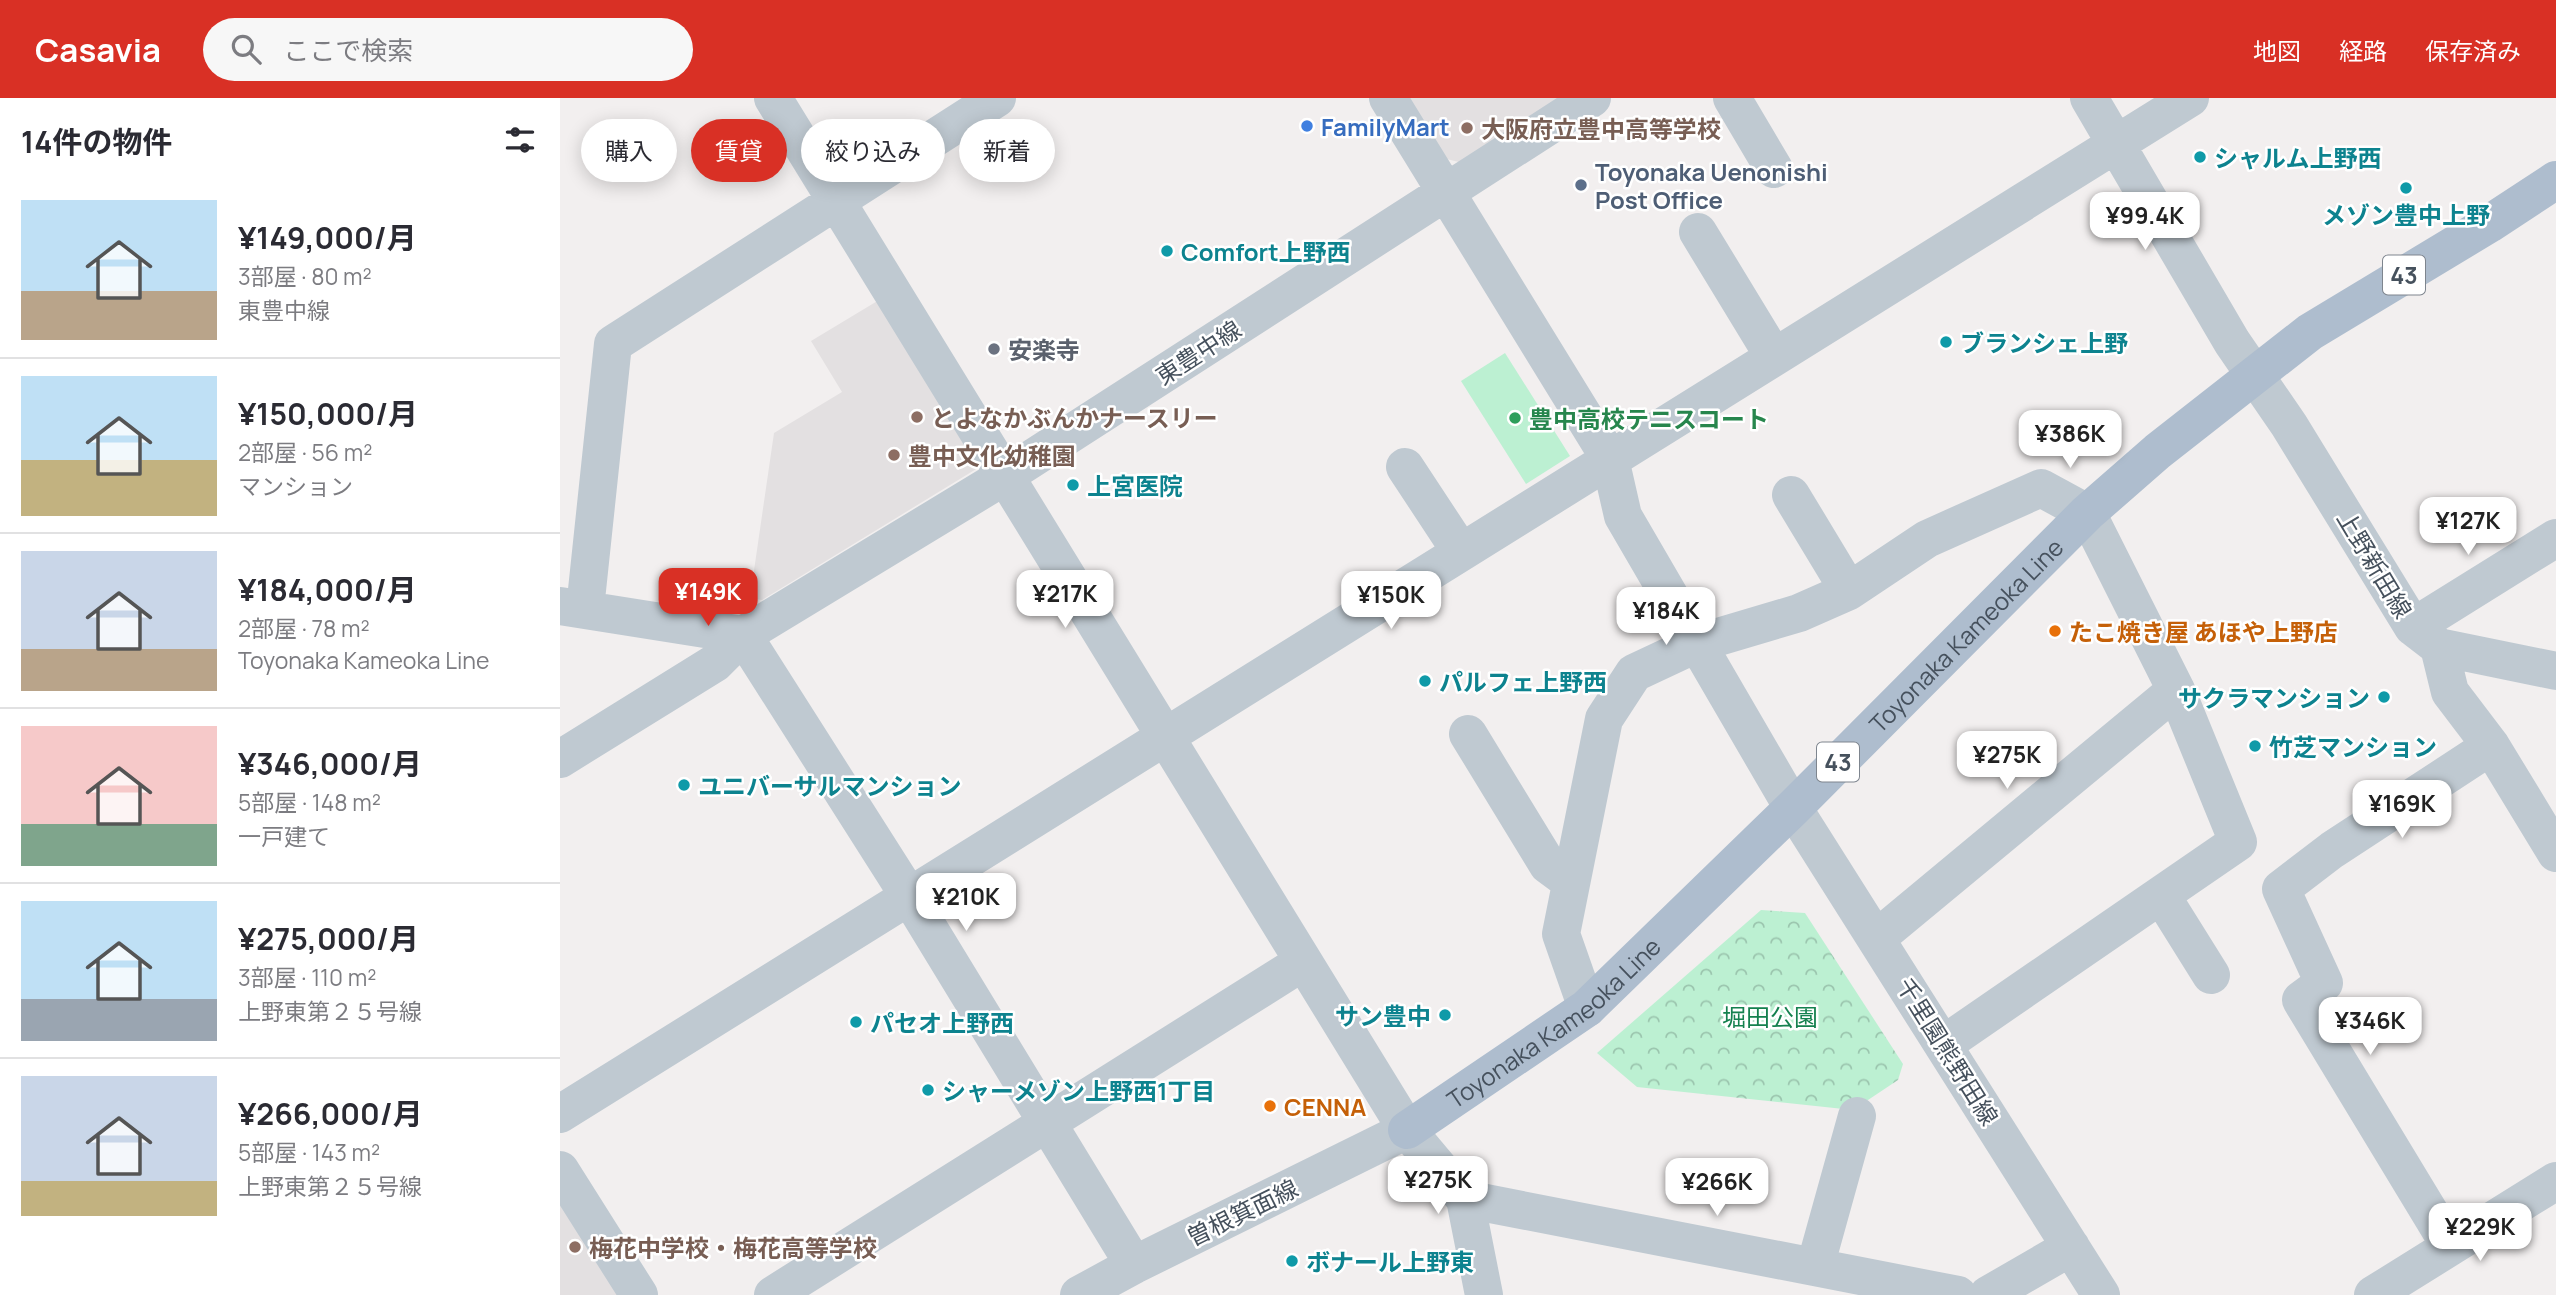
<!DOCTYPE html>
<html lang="ja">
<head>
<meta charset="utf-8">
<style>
  body { margin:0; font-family:Manrope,"Noto Sans JP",sans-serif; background:#f7f7f7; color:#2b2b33; height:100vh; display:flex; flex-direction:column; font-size:26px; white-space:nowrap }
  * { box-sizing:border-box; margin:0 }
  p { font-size:23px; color:#7c7c81 }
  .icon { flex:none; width:38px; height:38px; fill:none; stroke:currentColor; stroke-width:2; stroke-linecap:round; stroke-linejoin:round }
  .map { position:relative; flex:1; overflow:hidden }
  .side { display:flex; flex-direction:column; background:#fff; width:560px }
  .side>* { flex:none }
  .banner { position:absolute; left:21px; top:21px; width:665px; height:63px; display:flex; gap:14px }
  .price { position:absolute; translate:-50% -60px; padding:0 16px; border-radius:14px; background:#fff; color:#222; font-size:23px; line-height:46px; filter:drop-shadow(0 2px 4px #0008) }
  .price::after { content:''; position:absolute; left:50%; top:42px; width:21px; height:16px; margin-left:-10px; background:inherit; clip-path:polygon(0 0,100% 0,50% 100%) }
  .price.on { background:#d93025; color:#fff }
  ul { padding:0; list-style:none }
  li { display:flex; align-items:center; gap:21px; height:175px; padding:0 21px }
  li+li { border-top:2px solid #e1e1e2 }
  li span { display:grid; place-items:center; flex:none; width:196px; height:140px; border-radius:0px; color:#555 }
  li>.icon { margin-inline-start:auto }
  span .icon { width:84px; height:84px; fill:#fffc; stroke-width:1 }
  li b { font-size:30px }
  h2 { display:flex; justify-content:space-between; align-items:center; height:84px; padding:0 21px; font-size:30px }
  .tag { padding:0 24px; border-radius:32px; background:#fff; box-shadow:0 4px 18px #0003; font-size:24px; line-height:63px }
  .tag.on { background:#d93025; color:#fff }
  header { display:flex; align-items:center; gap:42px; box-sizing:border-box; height:98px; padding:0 35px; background:#d93025; color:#fff }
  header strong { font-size:33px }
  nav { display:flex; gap:38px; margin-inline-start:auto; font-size:24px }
  .search { width:490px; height:63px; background:#f7f7f7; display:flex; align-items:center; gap:18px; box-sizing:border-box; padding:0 24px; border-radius:38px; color:#7c7c81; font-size:26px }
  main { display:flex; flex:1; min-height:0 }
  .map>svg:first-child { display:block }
  .education { fill:#e3e0e1 }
  .park { fill:url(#park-crowns) }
  .pitch { fill:#bcf0d2 }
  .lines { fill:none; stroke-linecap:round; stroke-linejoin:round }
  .minor { stroke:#bfc9d1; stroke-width:38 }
  .major { stroke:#aebdce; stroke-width:38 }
  .shop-dot { fill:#3f7fe0; stroke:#fff; stroke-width:2.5 }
  .education-dot { fill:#8d6e63; stroke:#fff; stroke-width:2.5 }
  .culture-dot { fill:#0f9aa8; stroke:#fff; stroke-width:2.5 }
  .service-dot { fill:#5c6f8a; stroke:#fff; stroke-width:2.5 }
  .worship-dot { fill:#6b7280; stroke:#fff; stroke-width:2.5 }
  .leisure-dot { fill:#2e9e5b; stroke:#fff; stroke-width:2.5 }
  .food-dot { fill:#e8710a; stroke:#fff; stroke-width:2.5 }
  .labels { text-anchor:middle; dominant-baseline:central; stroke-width:5; stroke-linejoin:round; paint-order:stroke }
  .shield { fill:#fff; stroke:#7e858e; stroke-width:2 }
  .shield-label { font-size:23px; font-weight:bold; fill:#46515d }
  .shop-label { font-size:24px; font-weight:bold; fill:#366cbe; stroke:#fff; text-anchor:start }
  .education-label { font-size:24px; font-weight:bold; fill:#785e54; stroke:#fff; text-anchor:start }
  .culture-label { font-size:24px; font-weight:bold; fill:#0d838f; stroke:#fff; text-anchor:start }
  .service-label { font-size:24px; font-weight:bold; fill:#4e5e75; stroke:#fff; text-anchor:start }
  .worship-label { font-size:24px; font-weight:bold; fill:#5b616d; stroke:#fff; text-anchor:start }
  .street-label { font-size:24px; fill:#46515d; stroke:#fff }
  .leisure-label { font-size:24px; font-weight:bold; fill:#27864d; stroke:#fff; text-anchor:start }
  .food-label { font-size:24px; font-weight:bold; fill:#c56008; stroke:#fff; text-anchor:start }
  .park-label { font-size:24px; fill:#15814f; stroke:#fff }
</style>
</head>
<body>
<header>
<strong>Casavia</strong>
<div class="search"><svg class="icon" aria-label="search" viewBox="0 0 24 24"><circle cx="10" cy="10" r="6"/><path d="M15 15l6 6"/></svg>ここで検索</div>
<nav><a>地図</a><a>経路</a><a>保存済み</a></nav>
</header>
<main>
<section class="side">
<h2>14件の物件<svg class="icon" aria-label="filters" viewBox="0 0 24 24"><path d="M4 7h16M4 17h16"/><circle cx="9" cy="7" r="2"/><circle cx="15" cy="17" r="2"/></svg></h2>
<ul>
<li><span style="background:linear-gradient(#bfe0f5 65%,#b9a48a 0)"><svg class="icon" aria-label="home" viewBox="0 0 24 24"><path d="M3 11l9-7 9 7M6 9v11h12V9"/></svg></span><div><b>¥149,000/月</b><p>3部屋 · 80 m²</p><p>東豊中線</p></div></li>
<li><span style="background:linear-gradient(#bfe0f5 60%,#c2b280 0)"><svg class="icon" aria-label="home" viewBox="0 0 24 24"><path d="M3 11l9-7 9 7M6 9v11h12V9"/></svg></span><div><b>¥150,000/月</b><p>2部屋 · 56 m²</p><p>マンション</p></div></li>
<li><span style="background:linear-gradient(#c9d6e8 70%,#b9a48a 0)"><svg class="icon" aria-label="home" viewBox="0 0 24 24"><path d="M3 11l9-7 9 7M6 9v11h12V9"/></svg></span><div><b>¥184,000/月</b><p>2部屋 · 78 m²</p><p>Toyonaka Kameoka Line</p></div></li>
<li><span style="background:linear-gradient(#f6c9c9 70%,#7fa58c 0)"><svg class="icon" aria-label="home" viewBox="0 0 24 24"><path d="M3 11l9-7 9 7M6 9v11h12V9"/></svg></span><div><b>¥346,000/月</b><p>5部屋 · 148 m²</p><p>一戸建て</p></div></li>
<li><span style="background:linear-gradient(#bfe0f5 70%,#9aa5b1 0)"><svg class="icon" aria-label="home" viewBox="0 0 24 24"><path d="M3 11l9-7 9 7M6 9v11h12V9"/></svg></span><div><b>¥275,000/月</b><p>3部屋 · 110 m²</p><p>上野東第２５号線</p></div></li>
<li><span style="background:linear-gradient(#c9d6e8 75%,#c2b280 0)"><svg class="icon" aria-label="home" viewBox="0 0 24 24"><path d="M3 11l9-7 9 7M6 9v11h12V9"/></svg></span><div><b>¥266,000/月</b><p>5部屋 · 143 m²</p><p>上野東第２５号線</p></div></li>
</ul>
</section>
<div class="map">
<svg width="1996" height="1197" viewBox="0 0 1996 1197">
  <defs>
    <pattern id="park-crowns" width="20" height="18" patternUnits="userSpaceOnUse" patternTransform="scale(1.75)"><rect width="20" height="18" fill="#bcf0d2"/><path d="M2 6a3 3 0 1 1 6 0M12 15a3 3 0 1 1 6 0" fill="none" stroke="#9bc5ae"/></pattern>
  </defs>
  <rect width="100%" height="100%" fill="#f2efef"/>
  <path class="education" d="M 841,0 L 1001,0 L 899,64 L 878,59 Z
    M 324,199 L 426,365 L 202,502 L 190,500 L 214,335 L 282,294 L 251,243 Z
    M 0,1102 L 61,1197 L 0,1197 Z"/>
  <path class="park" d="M 1201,812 L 1245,815 L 1343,966 L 1338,982 L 1293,1012 L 1077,989 L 1037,955 Z"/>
  <path class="pitch" d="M 945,255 L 1010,358 L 966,386 L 901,283 Z"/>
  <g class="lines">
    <path class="minor" d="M 213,0 L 847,1032 L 905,1101 L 924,1197
      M 828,0 L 1050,361 L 1063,418 L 1233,710 L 1541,1197
      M 1172,0 L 1214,71
      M 1529,0 L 1672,244 L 1729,327 L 1853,529 L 1879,549 L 1996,573
      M 1138,134 L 1214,259
      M 845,369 L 901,454
      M 1231,397 L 1289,493
      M 0,508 L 183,537
      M 25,511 L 53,246 L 437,0
      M 1853,529 L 1996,440
      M 183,537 L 349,798 L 574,1167
      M 1879,549 L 1890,594 L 1931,648 L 1996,755
      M 908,636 L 988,767 L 1011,784
      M 0,661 L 155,565 L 183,537 L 445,378 L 1032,0
      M 1601,797 L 1651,877
      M 1317,840 L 1616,592
      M 1027,910 L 1001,836 L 1044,621 L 1074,575 L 1138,545 L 1239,515 L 1289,493 L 1367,441 L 1481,390 L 1527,415 L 1616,592 L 1678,744 L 1384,946
      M 0,1016 L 1630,0
      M 0,1072 L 79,1197
      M 905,1101 L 1398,1197
      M 1890,1148 L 1741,902 L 1764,885 L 1721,791 L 1772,752 L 1931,648
      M 1255,1169 L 1297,1018
      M 213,1197 L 743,864
      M 519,1197 L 574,1167 L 847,1032
      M 1428,1197 L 1511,1149
      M 1813,1197 L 1996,1083"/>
    <path class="major" id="s1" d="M 847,1032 L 1027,910 L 1233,710 L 1527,415 L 1598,353 L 1750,234 L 1929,126 L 1996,82"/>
  </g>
  <circle class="shop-dot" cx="747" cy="28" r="7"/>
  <g class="education-dot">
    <circle cx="907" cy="30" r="7"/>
    <circle cx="357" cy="319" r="7"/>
    <circle cx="334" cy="357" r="7"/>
    <circle cx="15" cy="1149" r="7"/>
  </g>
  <g class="culture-dot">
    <circle cx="1640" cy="59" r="7"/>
    <circle cx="1846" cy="90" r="7"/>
    <circle cx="607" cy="153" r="7"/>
    <circle cx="1386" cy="244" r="7"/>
    <circle cx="513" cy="387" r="7"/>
    <circle cx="865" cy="583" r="7"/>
    <circle cx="1824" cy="599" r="7"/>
    <circle cx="1695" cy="648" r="7"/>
    <circle cx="124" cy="687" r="7"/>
    <circle cx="885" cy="917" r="7"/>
    <circle cx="296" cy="924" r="7"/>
    <circle cx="368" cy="992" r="7"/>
    <circle cx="732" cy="1163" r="7"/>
  </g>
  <circle class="service-dot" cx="1021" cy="87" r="7"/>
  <circle class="worship-dot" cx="434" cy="251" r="7"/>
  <circle class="leisure-dot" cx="955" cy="320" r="7"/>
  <g class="food-dot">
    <circle cx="1495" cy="533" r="7"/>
    <circle cx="710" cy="1008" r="7"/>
  </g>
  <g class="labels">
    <g class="shield">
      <rect x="1823" y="157.5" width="42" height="39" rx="5"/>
      <rect x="1257" y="644.5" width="42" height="39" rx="5"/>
    </g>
    <g class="shield-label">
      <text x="1844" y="177">43</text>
      <text x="1278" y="664">43</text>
    </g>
    <g class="shop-label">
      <text x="761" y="28">FamilyMart</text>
    </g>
    <g class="education-label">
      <text x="921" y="30">大阪府立豊中高等学校</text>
      <text x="371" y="319">とよなかぶんかナースリー</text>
      <text x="348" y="357">豊中文化幼稚園</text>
      <text x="29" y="1149">梅花中学校・梅花高等学校</text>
    </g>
    <g class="culture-label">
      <text x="1654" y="59">シャルム上野西</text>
      <text x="1846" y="116" text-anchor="middle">メゾン豊中上野</text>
      <text x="621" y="153">Comfort上野西</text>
      <text x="1400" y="244">ブランシェ上野</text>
      <text x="527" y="387">上宮医院</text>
      <text x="879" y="583">パルフェ上野西</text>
      <text x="1810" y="599" text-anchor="end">サクラマンション</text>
      <text x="1709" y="648">竹芝マンション</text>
      <text x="138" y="687">ユニバーサルマンション</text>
      <text x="871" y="917" text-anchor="end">サン豊中</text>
      <text x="310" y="924">パセオ上野西</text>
      <text x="382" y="992">シャーメゾン上野西1丁目</text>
      <text x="746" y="1163">ボナール上野東</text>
    </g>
    <g class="service-label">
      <text x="1035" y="73">Toyonaka Uenonishi<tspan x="1035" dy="28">Post Office</tspan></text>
    </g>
    <g class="worship-label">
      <text x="448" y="251">安楽寺</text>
    </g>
    <g class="street-label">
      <text transform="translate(638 254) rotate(-33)">東豊中線</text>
      <text transform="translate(1815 466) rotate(59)">上野新田線</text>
      <text stroke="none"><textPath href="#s1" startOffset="749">Toyonaka Kameoka Line</textPath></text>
      <text stroke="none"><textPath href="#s1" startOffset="182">Toyonaka Kameoka Line</textPath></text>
      <text transform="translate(1388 953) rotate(58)">千里園熊野田線</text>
      <text transform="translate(682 1114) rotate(-26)">曽根箕面線</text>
    </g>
    <g class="leisure-label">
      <text x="969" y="320">豊中高校テニスコート</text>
    </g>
    <g class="food-label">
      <text x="1509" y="533">たこ焼き屋 あほや上野店</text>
      <text x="724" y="1008">CENNA</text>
    </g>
    <g class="park-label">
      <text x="1210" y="918">堀田公園</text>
    </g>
  </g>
</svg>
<b class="price" style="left:1585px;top:154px">¥99.4K</b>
<b class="price" style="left:1510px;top:372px">¥386K</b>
<b class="price" style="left:1908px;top:459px">¥127K</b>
<b class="price on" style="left:148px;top:530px">¥149K</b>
<b class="price" style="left:505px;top:532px">¥217K</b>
<b class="price" style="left:831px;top:533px">¥150K</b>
<b class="price" style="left:1106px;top:549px">¥184K</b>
<b class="price" style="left:1447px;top:693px">¥275K</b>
<b class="price" style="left:1842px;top:742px">¥169K</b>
<b class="price" style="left:406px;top:835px">¥210K</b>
<b class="price" style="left:1810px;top:959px">¥346K</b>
<b class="price" style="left:878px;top:1118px">¥275K</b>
<b class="price" style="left:1157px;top:1120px">¥266K</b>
<b class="price" style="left:1920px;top:1165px">¥229K</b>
<div class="banner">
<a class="tag">購入</a>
<a class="tag on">賃貸</a>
<a class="tag">絞り込み</a>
<a class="tag">新着</a>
</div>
</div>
</main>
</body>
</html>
